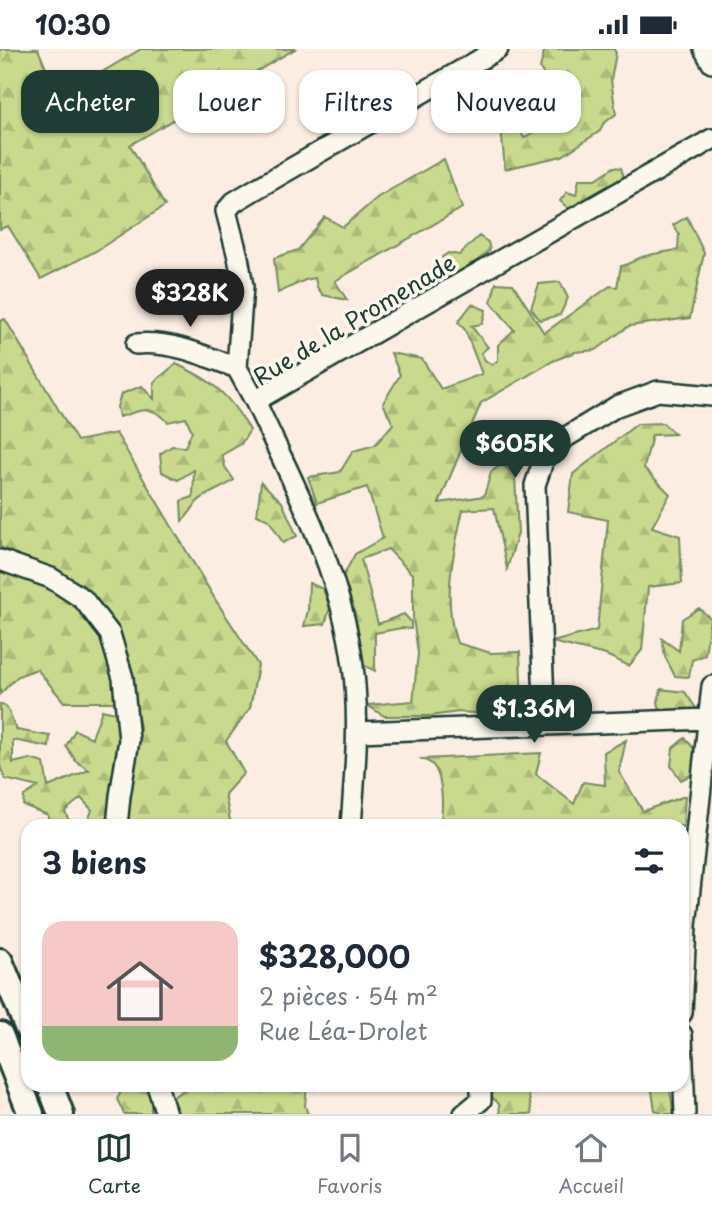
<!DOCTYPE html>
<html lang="fr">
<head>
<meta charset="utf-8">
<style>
  body { margin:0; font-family:"Playpen Sans",sans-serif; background:#f6f6f7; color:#1f2937; height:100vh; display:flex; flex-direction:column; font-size:26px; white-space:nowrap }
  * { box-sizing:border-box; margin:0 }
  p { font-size:23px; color:#747a83 }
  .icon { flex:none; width:38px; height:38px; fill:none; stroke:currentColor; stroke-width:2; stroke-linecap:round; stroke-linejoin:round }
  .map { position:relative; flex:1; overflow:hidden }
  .panel { position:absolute; left:21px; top:770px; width:668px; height:273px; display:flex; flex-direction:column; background:#fff; border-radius:21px; box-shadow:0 2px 5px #0004 }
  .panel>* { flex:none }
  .hud { position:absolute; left:21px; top:21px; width:670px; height:63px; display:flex; gap:14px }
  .price { position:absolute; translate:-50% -60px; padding:0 16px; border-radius:24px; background:#1f3d34; color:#fff; font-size:23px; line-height:46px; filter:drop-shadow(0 2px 4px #0008) }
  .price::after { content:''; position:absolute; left:50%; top:42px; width:21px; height:16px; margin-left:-10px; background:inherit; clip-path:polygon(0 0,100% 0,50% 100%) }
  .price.selected { background:#222; color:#fff }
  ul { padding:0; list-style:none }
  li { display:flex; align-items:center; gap:21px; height:175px; padding:0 21px }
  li+li { border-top:2px solid #e0e1e3 }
  li span { display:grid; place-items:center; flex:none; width:196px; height:140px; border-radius:21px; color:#555 }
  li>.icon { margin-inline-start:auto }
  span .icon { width:84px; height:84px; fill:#fffc; stroke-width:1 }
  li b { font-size:30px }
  h2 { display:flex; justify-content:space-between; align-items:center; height:84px; padding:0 21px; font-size:30px }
  .chip { padding:0 24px; border-radius:21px; background:#fff; box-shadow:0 2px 5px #0004; font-size:24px; line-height:63px }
  .chip.selected { background:#1f3d34; color:#fff }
  .status { display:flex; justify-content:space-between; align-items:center; height:49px; padding:0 35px; background:#fff; direction:ltr }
  .status svg { height:19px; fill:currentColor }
  .dock { display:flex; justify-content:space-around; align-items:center; height:98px; border-top:2px solid #e0e1e3; background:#fff; font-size:19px; color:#747a83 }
  .dock a { display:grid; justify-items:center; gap:4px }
  .dock .selected { color:#1f3d34 }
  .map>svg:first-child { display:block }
  .forest { fill:url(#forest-firs); stroke:#748b60; stroke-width:2 }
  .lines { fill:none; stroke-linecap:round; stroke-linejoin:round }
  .minor-casing { stroke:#1f3d34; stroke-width:24 }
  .major-casing { stroke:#1f3d34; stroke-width:30 }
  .minor { stroke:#fbf7ec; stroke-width:19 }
  .major { stroke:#fbf7ec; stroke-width:24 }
  .labels { text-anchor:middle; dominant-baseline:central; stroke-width:7; stroke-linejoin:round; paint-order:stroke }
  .street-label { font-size:23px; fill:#1f3d34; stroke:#fbf7ec }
</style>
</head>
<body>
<div class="status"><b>10:30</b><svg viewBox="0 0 49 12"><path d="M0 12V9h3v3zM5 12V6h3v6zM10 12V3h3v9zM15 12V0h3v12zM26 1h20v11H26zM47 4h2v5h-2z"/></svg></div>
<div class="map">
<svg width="712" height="1065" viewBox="0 0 712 1065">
  <defs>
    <pattern id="forest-firs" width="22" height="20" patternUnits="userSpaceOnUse" patternTransform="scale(1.75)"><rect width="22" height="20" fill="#c9d98d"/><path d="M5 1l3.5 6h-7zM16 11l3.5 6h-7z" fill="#acbb7a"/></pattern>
  </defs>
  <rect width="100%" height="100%" fill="#fcede3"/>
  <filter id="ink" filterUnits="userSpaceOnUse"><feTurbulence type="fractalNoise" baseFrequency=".0143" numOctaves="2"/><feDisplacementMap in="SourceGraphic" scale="14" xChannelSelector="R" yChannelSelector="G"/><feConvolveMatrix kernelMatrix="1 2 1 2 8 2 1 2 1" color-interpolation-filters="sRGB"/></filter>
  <g filter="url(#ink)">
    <path class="forest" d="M 0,0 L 38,0 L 58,49 L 141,0 L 295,0 L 130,96 L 165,157 L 96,202 L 41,230 L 8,177 L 0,180 Z
      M 549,0 L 614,0 L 616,4 L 611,31 L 616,65 L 603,75 L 600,82 L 562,107 L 505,120 L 500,69 L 510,63 L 524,89 L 564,63 L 540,19 L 544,3 Z
      M 444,110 L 462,159 L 335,232 L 347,251 L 323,246 L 317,238 L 315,229 L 305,231 L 278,244 L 274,209 L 298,201 L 325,168 L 343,178 L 378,148 Z
      M 614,118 L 621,119 L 625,132 L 607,139 L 599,155 L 571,162 L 560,152 L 567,143 L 576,146 L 579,130 L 596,130 Z
      M 687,168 L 704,204 L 690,269 L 629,277 L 596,301 L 575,303 L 553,312 L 481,354 L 439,454 L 484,447 L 491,423 L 502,415 L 515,427 L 518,484 L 507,520 L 494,459 L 463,461 C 453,505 442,550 457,594 L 491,604 L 520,603 L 522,662 L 504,666 L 459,663 L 430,667 L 384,667 L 367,656 L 413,652 L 418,604 L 413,569 L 413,526 L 388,500 L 361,510 L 378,575 L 404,565 L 411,573 L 411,580 L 401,579 L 375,584 L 375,622 L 355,612 L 355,570 L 342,529 L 355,505 L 383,489 L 367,438 L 317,454 L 308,428 L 340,423 L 353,402 L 375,396 L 393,375 L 383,354 L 400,326 L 391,304 L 422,310 L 441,340 L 482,325 L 465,281 L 458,273 L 472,255 L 486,261 L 482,275 L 471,277 L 488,298 L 481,304 L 485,311 L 492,316 L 498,311 L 498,296 L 514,281 L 491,253 L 496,234 L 513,235 L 544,284 L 610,237 L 617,238 L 621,217 C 630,216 633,211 642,208 C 653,204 666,203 678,201 L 679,185 L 673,176 Z
      M 479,187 L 488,193 L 490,201 L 476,213 L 478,234 L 438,242 L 428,237 L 428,223 L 446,215 L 442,208 L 448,204 L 459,206 Z
      M 560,233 L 568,249 L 560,266 L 540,271 L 531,259 L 539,235 Z
      M 5,270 L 77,392 L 116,384 L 215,550 L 258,616 L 250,659 L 226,692 L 244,724 L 225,745 L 231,777 L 127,777 L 140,678 L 117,576 L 75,533 L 0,498 L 0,272 Z
      M 176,315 C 214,332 228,345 250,381 L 241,395 L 222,406 L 225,418 L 234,431 C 224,439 204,445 197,453 C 192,460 189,466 182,472 L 181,452 L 193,448 L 194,421 L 178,431 L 162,423 L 160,405 L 172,397 L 185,398 L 192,382 L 186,369 L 168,373 C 151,354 140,362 119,368 L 117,358 L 121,345 L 142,337 L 154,350 L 154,333 Z
      M 663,374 L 675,385 L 652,386 L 644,419 L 670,445 L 652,478 L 680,487 L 682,534 L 648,538 L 642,601 L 629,617 L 606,606 L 552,593 L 597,581 L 608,471 L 568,463 L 573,425 L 637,375 Z
      M 261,433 L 282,453 L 297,487 L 283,494 L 269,471 L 257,466 Z
      M 0,519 L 25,525 L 81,556 L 104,587 L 118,628 L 118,653 L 64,653 L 37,620 L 18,627 L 0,645 Z
      M 309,534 L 323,540 L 330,559 L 325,575 L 304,577 L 308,561 Z
      M 699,559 L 710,569 L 705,606 L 692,611 L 689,628 L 675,627 L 665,608 L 662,590 L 679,602 L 682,570 Z
      M 661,640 L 685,643 L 698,662 L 664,679 L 658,653 Z
      M 0,655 L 6,657 L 17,681 L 50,687 L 49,698 L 13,691 L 13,714 L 30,710 L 44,714 L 48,738 L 89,721 L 76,712 L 66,697 L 75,681 L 92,689 L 102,661 L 120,665 L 121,695 L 108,777 L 86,777 L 92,761 L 81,749 L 65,762 L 71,777 L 48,777 L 48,766 L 23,756 L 24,747 L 38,738 L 5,730 L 0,717 Z
      M 685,689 L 696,702 L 693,725 L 681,731 L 671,717 L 673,699 Z
      M 626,691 L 619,723 L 643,762 L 685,747 L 683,780 L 682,777 L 440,777 C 443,762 444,728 432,715 C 430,713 426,712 422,710 L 541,704 L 536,725 L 574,755 L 583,733 L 605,736 L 604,703 Z
      M 125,1036 L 140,1036 L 151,1040 L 151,1065 L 124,1065 L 117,1050 Z
      M 191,1036 L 307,1036 L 305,1057 L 308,1065 L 179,1065 L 173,1048 Z
      M 493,1036 L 527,1036 L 532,1065 L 500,1065 L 499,1055 L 492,1048 Z
      M 651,1036 L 669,1036 L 674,1065 L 663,1065 L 655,1061 Z"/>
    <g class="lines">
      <g class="minor-casing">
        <path id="minor" d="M 704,0 L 712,14
          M 136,295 C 172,292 203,306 237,319
          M 255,352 L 237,319 L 243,237 L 238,208 L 226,162 L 234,153 L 254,141 L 498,0
          M 0,511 L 51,529 L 83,550 L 110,585 L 123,629 L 129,691 L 120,747 L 117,777
          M 545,675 L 535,436 L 544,410 L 563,390 L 617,357 L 658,342 L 712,347
          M 358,683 L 708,670
          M 351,777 C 355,724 360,670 353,617 C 341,522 295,438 255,352 L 712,90
          M 682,964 L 686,877 L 712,637
          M 682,986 L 685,1065
          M 157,1036 L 166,1065
          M 464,1065 L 481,1051 L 481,1036"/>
      </g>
      <g class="major-casing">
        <path id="major" d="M 0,912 L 28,980
          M 0,986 L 31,1065
          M 50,1036 L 61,1065"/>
      </g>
      <use href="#minor" class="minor"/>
      <use href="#major" class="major"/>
    </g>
  </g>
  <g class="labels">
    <g class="street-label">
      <text transform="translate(354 270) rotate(-31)">Rue de la Promenade</text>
    </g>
  </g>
</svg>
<b class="price selected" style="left:190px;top:280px">$328K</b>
<b class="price" style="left:515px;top:431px">$605K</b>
<b class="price" style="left:534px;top:696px">$1.36M</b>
<div class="hud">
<a class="chip selected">Acheter</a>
<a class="chip">Louer</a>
<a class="chip">Filtres</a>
<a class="chip">Nouveau</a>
</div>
<section class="panel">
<h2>3 biens<svg class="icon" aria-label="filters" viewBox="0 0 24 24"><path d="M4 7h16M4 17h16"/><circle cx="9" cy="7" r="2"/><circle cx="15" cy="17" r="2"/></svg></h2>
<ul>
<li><span style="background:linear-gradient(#f6c9c9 75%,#8fb573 0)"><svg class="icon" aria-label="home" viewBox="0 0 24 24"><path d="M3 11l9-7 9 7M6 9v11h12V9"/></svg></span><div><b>$328,000</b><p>2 pièces · 54 m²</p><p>Rue Léa-Drolet</p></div></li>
</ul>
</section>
</div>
<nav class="dock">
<a class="selected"><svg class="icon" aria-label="map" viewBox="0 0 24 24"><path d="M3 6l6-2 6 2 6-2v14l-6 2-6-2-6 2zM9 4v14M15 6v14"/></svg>Carte</a>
<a><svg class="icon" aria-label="saved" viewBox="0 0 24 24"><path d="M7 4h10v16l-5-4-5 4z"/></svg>Favoris</a>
<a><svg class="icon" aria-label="home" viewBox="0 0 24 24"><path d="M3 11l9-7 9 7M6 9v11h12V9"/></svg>Accueil</a>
</nav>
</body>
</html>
